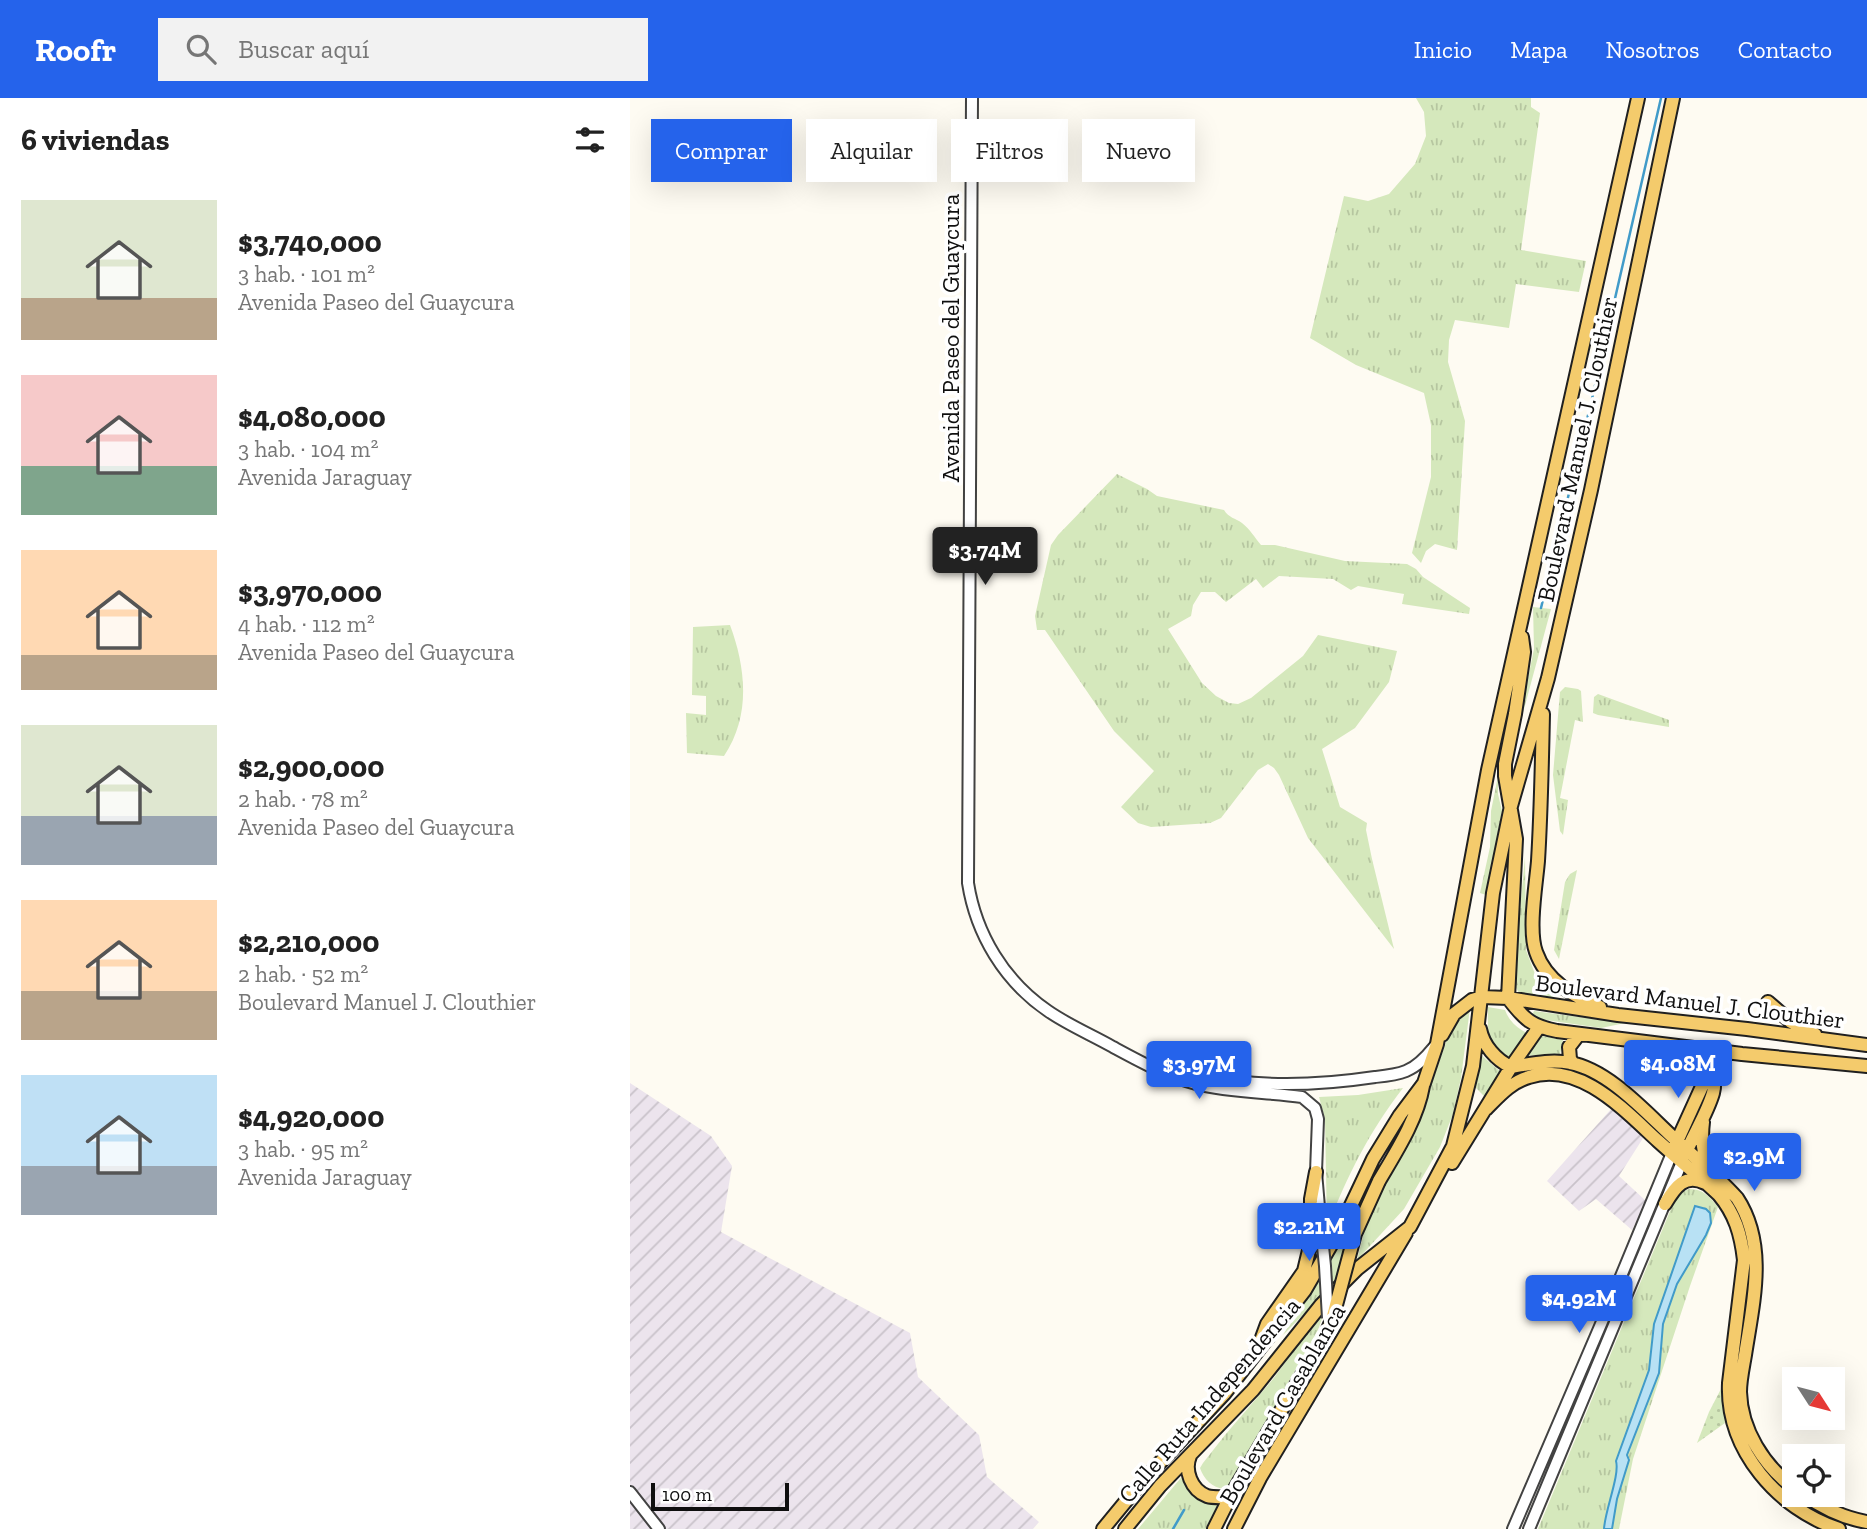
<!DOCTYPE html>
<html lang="es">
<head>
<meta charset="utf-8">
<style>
  body { margin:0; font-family:"Zilla Slab",serif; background:#f2f2f2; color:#222; height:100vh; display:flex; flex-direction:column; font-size:26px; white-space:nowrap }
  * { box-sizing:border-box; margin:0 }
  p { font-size:23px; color:#767676 }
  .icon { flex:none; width:38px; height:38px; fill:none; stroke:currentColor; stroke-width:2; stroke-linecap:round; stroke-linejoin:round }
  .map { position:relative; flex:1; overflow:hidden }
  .drawer { display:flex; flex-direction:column; background:#fff; width:630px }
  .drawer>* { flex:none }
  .top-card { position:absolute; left:21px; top:21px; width:665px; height:63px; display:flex; gap:14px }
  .needle { width:46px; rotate:126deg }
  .controls { position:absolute; left:1152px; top:1269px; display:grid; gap:14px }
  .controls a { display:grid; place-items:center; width:63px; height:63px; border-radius:0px; background:#fff; box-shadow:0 7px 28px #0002; font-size:35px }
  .scale { position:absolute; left:21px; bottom:18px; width:138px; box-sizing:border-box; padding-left:7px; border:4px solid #0f0f0f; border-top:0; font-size:19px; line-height:24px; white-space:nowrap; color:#0f0f0f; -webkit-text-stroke:5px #fff; paint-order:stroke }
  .price { position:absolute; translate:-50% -60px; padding:0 16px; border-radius:7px; background:#2563eb; color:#fff; font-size:23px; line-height:46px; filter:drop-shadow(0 2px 4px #0008) }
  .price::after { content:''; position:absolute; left:50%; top:42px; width:21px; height:16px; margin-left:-10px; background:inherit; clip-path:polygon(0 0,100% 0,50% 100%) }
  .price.on { background:#222; color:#fff }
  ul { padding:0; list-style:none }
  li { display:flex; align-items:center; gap:21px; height:175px; padding:0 21px }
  li span { display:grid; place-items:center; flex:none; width:196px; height:140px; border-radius:0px; color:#555 }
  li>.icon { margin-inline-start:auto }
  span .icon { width:84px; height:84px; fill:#fffc; stroke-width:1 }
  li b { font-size:30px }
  h2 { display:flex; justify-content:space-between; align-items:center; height:84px; padding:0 21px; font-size:30px }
  .tag { padding:0 24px; border-radius:0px; background:#fff; box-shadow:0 7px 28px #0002; font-size:24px; line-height:63px }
  .tag.on { background:#2563eb; color:#fff }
  header { display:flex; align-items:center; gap:42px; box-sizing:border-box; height:98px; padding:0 35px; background:#2563eb; color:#fff }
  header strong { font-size:33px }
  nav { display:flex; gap:38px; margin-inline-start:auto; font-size:24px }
  .search { width:490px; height:63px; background:#f2f2f2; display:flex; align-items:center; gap:18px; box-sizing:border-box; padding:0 24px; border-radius:0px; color:#767676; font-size:26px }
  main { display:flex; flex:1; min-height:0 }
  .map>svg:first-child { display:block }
  .industrial { fill:url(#industrial-furrows) }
  .grass { fill:url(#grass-tufts) }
  .park { fill:url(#park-dots) }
  .water { fill:#b8e1f4; stroke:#419bc9; stroke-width:2 }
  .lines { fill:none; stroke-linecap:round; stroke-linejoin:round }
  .stream { stroke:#419bc9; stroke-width:2.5 }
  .minor-casing { stroke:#424242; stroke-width:14 }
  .major-casing { stroke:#202020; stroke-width:16 }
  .minor { stroke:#fff; stroke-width:10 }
  .major { stroke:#f4cb6c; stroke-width:12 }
  .minor-bridge-casing { stroke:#424242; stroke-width:14; stroke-linecap:butt }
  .major-bridge-casing { stroke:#202020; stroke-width:16; stroke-linecap:butt }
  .minor-bridge { stroke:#fff; stroke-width:10 }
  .major-bridge { stroke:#f4cb6c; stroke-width:12 }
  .labels { text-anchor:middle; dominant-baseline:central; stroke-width:7; stroke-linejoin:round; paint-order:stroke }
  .street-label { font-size:24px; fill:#0f0f0f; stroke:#fff }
</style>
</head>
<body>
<header>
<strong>Roofr</strong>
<div class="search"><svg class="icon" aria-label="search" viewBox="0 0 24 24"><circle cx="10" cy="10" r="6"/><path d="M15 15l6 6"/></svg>Buscar aquí</div>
<nav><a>Inicio</a><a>Mapa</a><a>Nosotros</a><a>Contacto</a></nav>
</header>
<main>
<section class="drawer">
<h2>6 viviendas<svg class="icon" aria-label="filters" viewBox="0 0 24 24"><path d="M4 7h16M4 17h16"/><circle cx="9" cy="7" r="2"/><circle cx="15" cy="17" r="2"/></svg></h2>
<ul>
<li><span style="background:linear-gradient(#dfe7d0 70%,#b9a48a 0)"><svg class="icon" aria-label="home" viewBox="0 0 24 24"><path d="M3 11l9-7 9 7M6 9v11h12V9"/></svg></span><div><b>$3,740,000</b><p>3 hab. · 101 m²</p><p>Avenida Paseo del Guaycura</p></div></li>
<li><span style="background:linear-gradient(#f6c9c9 65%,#7fa58c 0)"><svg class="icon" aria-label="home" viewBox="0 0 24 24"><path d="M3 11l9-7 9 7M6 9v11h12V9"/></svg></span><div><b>$4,080,000</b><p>3 hab. · 104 m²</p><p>Avenida Jaraguay</p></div></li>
<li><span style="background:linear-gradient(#ffd9b3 75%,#b9a48a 0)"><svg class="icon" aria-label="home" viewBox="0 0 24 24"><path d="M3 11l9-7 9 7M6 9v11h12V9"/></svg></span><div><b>$3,970,000</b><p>4 hab. · 112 m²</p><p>Avenida Paseo del Guaycura</p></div></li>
<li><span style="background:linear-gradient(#dfe7d0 65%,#9aa5b1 0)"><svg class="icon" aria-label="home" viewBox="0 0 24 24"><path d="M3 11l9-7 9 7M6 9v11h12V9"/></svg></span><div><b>$2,900,000</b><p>2 hab. · 78 m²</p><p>Avenida Paseo del Guaycura</p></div></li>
<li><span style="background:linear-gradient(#ffd9b3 65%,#b9a48a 0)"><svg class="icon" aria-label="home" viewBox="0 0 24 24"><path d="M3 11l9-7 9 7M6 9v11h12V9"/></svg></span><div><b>$2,210,000</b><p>2 hab. · 52 m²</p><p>Boulevard Manuel J. Clouthier</p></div></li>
<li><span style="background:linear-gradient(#bfe0f5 65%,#9aa5b1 0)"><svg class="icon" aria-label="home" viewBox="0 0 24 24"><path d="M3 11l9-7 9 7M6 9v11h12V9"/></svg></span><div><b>$4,920,000</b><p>3 hab. · 95 m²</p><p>Avenida Jaraguay</p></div></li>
</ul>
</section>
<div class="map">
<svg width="1237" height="1431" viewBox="0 0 1237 1431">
  <defs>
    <pattern id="industrial-furrows" width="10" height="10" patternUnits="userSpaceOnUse" patternTransform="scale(1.75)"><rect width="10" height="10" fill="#ece4ed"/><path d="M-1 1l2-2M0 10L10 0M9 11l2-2" fill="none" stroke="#c9c2ca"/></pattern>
    <pattern id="grass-tufts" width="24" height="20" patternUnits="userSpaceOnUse" patternTransform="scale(1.75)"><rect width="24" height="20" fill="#d5e8bc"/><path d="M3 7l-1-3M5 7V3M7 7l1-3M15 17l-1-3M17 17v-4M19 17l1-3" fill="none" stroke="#b6c6a0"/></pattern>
    <pattern id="park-dots" width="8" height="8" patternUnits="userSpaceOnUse" patternTransform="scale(1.75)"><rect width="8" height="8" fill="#d5e8bc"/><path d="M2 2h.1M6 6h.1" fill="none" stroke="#b6c6a0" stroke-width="1.8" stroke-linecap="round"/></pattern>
  </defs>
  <rect width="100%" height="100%" fill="#fefbf2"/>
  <path class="industrial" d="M 0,985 L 81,1038 L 102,1068 L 91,1134 L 280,1235 L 288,1279 L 349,1337 L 357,1379 L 409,1424 L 403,1431 L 0,1431 Z
    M 982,1010 L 1015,1037 L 989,1078 L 1016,1103 L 1002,1132 L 966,1101 L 949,1113 L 917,1083 Z"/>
  <path class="grass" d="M 786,0 L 901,0 L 901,9 L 910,15 L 891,152 L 956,163 L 949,194 L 886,186 L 879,230 L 825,222 L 819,242 L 818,264 L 835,323 L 827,452 L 805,446 L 796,453 L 791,465 L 782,455 L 801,379 L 801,327 L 794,295 L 726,267 L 680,240 L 714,98 L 738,103 L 759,96 L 785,66 L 796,38 L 794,14 Z
    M 487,376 L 517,391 L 527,398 L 594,412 C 599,420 605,420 612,425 C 620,431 625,440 631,447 L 645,447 L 715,463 L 777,466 L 786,471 L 793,479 L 840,510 L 839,516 L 772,506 L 774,496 L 728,488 L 721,492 L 703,481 L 649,478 L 633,490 L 626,481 L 596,504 L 585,494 L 571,494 L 563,507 L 561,518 L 538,531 L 572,585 L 586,598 L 599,605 L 608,606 L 621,600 L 673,558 L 688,537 L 767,553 L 759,584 L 725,630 L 692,651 L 710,709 L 737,725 L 736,732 L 742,761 L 764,851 L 678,740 L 649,677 L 644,670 L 638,666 L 628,672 L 591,720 L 580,725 L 521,729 L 508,725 L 491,709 L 524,673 L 484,633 L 415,532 L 407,532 L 405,518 L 421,447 L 428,437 Z
    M 903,509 L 921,511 L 884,648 L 904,551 Z
    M 100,527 C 116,570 121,618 94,658 L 57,655 L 56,615 L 76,617 L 76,598 L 62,597 L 63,529 Z
    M 935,589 L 948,591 L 951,593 L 953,624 L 945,622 L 930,700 L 938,702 L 933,737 L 930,733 L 923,677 L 930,594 Z
    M 968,596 L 1039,622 L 1039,629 L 968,617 L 963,615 L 964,599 Z
    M 868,678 L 868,696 L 872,713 L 856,797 L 850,795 L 860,749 L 861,713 Z
    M 895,759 L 896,852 L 905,876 L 926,895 L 921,902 L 889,895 L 883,884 Z
    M 947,772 L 930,856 L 929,861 L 924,852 L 935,784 L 940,776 Z
    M 858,909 L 875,912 C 879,923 887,930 897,935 L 881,960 C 855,949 858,934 858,909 Z
    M 840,910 L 831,980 L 823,1016 L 810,1049 L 774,1111 L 727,1162 L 737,1123 L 746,1101 L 790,1017 L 819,936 L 825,924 Z
    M 904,913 L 995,925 L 971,930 L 909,921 L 902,917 Z
    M 913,938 L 933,942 L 930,956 L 895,958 L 902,945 Z
    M 850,956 L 872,975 L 856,1000 L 845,989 Z
    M 773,990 C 739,1034 718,1077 697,1129 L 695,1021 L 689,999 L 728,997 Z
    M 1059,1091 C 1073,1091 1079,1098 1088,1109 L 1060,1188 L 1003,1361 L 989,1431 L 908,1431 L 1043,1106 L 1050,1095 Z
    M 717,1133 L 708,1182 L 653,1237 Z
    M 696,1209 L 688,1232 L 598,1390 C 585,1393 574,1382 570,1370 L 573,1365 L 595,1337 L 643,1281 Z
    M 555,1375 C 566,1395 568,1403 593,1407 L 581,1431 L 508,1431 Z"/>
  <path class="park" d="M 1093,1287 L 1095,1325 L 1067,1345 L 1079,1314 Z"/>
  <path class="water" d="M 1065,1108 L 1076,1111 L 1080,1115 L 1081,1125 L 1076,1137 L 1047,1186 L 1033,1226 L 1029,1275 L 997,1357 L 999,1362 L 987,1401 L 982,1431 L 974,1431 C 975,1412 990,1377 986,1363 L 1019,1272 L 1024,1226 Z"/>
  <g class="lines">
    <path class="stream" d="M 911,510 L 961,305 L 1031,0
      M 543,1431 L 554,1412"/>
    <g class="minor-casing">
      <path id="minor" d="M 342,0 L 338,785 C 346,836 374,883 418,913 C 438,927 462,937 483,949 C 509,963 538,979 566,986 C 601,995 637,994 672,999 L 685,1010 L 688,1021 L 686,1074 L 689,1109
        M 532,972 C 556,968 582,979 606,983 C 652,989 698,986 745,979 C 755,978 766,977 776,973 C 788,968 796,959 804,949
        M 0,1394 L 29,1431
        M 883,1431 L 977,1212 L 1042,1055
        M 899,1431 L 1052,1064"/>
    </g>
    <g class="major-casing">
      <path id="major" d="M 892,539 L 894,554 L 885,616 L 875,666 L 875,678 L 886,741 L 878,900 C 894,921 901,928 927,933 L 1112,956 L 1237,968
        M 913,616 C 912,665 911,714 908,763 C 906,787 898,832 906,854 C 916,883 943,898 970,909
        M 1138,904 L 1161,924 L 1185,936
        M 850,931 C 853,947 866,962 881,969 C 900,966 921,961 940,965 C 980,972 1019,1018 1048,1044 C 1068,1062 1089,1080 1107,1100 C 1138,1147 1123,1205 1115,1257 C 1113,1269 1110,1282 1110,1294 C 1111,1332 1134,1368 1164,1390
        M 812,937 L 824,916 L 842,902 L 852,899 L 878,900 L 988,917 L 1117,931 L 1237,947
        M 943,965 L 940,961 L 939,949 L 949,936
        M 856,1011 C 869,998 881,984 899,979 C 949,962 995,1013 1028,1043 C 1048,1061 1069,1078 1089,1097 C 1105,1116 1111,1136 1114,1162 L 1099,1285 C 1096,1352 1148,1411 1209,1431
        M 1073,1024 C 1071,1040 1072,1056 1080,1071
        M 1044,1050 L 1074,984 C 1073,967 1066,959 1051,951
        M 1055,1057 C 1063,1037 1077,1016 1083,995 C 1088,976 1076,972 1094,954
        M 822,1065 L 881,969 L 909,929
        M 749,1083 C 766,1054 787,1022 793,988
        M 1035,1106 C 1045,1089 1055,1075 1075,1085
        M 630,1245 L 637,1226 L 674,1173 L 681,1144 L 681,1101 L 686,1074
        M 560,1358 C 554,1372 561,1392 577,1398 C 584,1400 593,1399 600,1399
        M 1173,1396 C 1193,1410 1213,1420 1237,1424
        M 473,1431 L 510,1386 L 594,1296 L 675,1192 L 708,1135 L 743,1061 L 770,1017 L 794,985 L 807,946 L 858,672 L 1008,0
        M 495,1431 L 530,1388 L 623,1292 L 691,1207 L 727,1171 L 780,1129 L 823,1048 L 843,968 L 863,795 L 881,708 L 918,580 L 961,392 L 1043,0
        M 584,1431 L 600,1399 L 695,1238 L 702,1222
        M 604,1431 L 630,1380 L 776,1135"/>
    </g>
    <use href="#minor" class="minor"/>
    <use href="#major" class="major"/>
    <g class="minor-bridge-casing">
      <path id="minor-bridge" d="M 689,1109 L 695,1168 L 698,1220"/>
    </g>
    <g class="major-bridge-casing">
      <path id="major-bridge" d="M 702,1222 L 725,1136 L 749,1083"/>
    </g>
    <use href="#minor-bridge" class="minor-bridge"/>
    <use href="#major-bridge" class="major-bridge"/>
  </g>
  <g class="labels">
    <g class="street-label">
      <text transform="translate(320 240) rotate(-90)">Avenida Paseo del Guaycura</text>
      <text transform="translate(947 351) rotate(-78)">Boulevard Manuel J. Clouthier</text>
      <text transform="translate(1060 903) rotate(7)">Boulevard Manuel J. Clouthier</text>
      <text transform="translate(579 1302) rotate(-49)">Calle Ruta Independencia</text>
      <text transform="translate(652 1306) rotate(-60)">Boulevard Casablanca</text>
    </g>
  </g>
</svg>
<div class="controls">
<a><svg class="needle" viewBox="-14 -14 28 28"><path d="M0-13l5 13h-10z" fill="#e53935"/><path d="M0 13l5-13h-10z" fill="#767676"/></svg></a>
<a><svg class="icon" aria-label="locate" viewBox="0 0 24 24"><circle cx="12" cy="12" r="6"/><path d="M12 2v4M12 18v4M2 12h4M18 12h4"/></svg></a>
</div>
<div class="scale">100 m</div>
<b class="price on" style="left:355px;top:489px">$3.74M</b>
<b class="price" style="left:1048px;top:1002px">$4.08M</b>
<b class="price" style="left:569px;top:1003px">$3.97M</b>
<b class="price" style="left:1124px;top:1095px">$2.9M</b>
<b class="price" style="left:679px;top:1165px">$2.21M</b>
<b class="price" style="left:949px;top:1237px">$4.92M</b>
<div class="top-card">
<a class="tag on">Comprar</a>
<a class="tag">Alquilar</a>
<a class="tag">Filtros</a>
<a class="tag">Nuevo</a>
</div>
</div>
</main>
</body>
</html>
